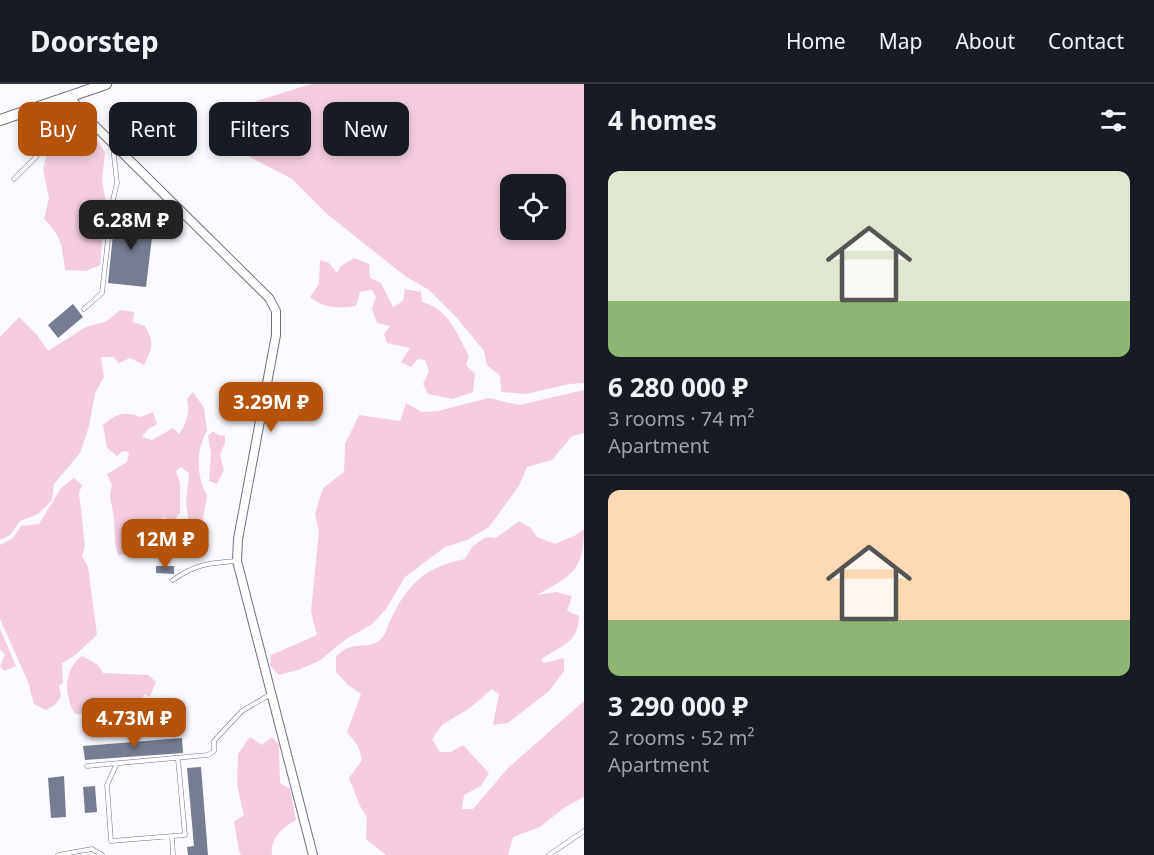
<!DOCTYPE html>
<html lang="en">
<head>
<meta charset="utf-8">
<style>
  body { margin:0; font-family:"Noto Sans",sans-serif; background:#20242c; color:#f1f3f6; height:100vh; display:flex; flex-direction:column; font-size:22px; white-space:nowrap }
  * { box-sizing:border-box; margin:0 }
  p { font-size:20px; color:#9ea1a6 }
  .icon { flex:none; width:33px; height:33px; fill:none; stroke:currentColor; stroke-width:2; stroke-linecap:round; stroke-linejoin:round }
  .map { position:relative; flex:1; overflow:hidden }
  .panel { display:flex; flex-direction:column; background:#171b24; width:570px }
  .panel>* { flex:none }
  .banner { position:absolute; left:18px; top:18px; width:476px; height:54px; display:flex; gap:12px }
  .controls { position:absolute; left:500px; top:90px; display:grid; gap:12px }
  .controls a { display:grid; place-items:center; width:66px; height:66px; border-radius:12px; background:#171b24; box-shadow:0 3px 9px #0003; font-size:30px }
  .price { position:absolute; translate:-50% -51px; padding:0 14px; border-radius:12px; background:#b45309; color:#fff; font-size:20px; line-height:39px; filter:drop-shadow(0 2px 3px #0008) }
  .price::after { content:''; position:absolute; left:50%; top:36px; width:18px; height:14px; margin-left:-9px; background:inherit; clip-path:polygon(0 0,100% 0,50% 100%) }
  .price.active { background:#222; color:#fff }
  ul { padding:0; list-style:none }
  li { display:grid; align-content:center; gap:12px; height:318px; padding:0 24px }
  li+li { border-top:2px solid #363941 }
  li span { display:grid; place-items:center; height:186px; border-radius:12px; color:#555 }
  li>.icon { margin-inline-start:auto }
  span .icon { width:108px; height:108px; fill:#fffc; stroke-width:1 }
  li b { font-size:26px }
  h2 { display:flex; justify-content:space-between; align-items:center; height:72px; padding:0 24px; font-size:26px }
  .chip { padding:0 21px; border-radius:12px; background:#171b24; box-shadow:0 3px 9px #0003; font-size:21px; line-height:54px }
  .chip.active { background:#b45309; color:#fff }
  header { display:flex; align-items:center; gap:36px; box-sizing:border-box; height:84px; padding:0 30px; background:#171b24; border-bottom:2px solid #363941 }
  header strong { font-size:28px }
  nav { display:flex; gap:33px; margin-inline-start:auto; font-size:21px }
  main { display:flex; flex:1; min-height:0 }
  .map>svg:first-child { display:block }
  .green { fill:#f3cdde; fill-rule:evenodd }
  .building { fill:#767d91 }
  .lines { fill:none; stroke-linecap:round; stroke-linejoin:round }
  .service-casing { stroke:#746f83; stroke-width:5 }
  .minor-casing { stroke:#746f83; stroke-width:10 }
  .tertiary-casing { stroke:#746f83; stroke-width:12 }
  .service { stroke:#fff; stroke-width:4 }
  .minor { stroke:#fff; stroke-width:8 }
  .tertiary { stroke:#fff; stroke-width:10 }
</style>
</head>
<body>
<header>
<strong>Doorstep</strong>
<nav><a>Home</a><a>Map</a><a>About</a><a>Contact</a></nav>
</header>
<main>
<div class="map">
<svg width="584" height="771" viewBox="0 0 584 771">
  <rect width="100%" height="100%" fill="#fbfaff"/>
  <path class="green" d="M 311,0 L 584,0 L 584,299 L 569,300 L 526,310 L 501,308 L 500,292 L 487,281 L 484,267 L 457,234 L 429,206 L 405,192 L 327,130 L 292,95 L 248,72 L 228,51 L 222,35 L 231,25 ZM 510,100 L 555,100 L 555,146 L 510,146 Z
    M 76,36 L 92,44 L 97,56 L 105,68 L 102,97 L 106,118 L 100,181 L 86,187 L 65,186 C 62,163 62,152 44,135 L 49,114 L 43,85 L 48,66 Z
    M 354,174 L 369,180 L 370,194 L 381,199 L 393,223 L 403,217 L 405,205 L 421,208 L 422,218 C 449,225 457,250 469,272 L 466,281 L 475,290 L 473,308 L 453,315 L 428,310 L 423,300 L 429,287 L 425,276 L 418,275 L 411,283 L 401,278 L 410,264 L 387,259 L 384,250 L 390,242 L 377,239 L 372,225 L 376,213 L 372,206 L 360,208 L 356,222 C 339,225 323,224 310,213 L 319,200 L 320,176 L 329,179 L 337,189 L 341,182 Z
    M 120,226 L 134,228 L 133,238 L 145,242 C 154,258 153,264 144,281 L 130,274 L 119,279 L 113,273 L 101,273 L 104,293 L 95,309 L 89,342 L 80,369 L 54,400 L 52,416 L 38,430 L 20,437 L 10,451 L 0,456 L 0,253 L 19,233 L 37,251 L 48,267 L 86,243 L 107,237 Z
    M 584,306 L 584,349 L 572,352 L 552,376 L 527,383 L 519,402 L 489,443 L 467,456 L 445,463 L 405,493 L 386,525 L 371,541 L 346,555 L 319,577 L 298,586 L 279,591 L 270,582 L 271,571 L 317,551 L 311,528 L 319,447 L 315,430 L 323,404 L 344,388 L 345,360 L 359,331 L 400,337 L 406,319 L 422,328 L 438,327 L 489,314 L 519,321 Z
    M 193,308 L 204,324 L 207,347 C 196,364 196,394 207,411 L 200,453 L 190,446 L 186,419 L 189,389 L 181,383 L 176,387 L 180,399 L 180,429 L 173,438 L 164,433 L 153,444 L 154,454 L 146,462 L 141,472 L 135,463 L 131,470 L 118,471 L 115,460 L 114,433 L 110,412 L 112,401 L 107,390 L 127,378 L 129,368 L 123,367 L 117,372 L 107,364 L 103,341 C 117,329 124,327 141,333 L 153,328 L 157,340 L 147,346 L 142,353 L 152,356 L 173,344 L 179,350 C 187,339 190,329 187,315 Z
    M 213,347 L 218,351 L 225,352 L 225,359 L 220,371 L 224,386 L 217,400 L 209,397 L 211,369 L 208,352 Z
    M 74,394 L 82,401 L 79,409 L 85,462 L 82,472 L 88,483 L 97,551 L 74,572 L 62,579 L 63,599 L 59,602 L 61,612 L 55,621 L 46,626 L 34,620 L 28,598 L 0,535 L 0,461 L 13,454 L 21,442 L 39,440 L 61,404 Z
    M 519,437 L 530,443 L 537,453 L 555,460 L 576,451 L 584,445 C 584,487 571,492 537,511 L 556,508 L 572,512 L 567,527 L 579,532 C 578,561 561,560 541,576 L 544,579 L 564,574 L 564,587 L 549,607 L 508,639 L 493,641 L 499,610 L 492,605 L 470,624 L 442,641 L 432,655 L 440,668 L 451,668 L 463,661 L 489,689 L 481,702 L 464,711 L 462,725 L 473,725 L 508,684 L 584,617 L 584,713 L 565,723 L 540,743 L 513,753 L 508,771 L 386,771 L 366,755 L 367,734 L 360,722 L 349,694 L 362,676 L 358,662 L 347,648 L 361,610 L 348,601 L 336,588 L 336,572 C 340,569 344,565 348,564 C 359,559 373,565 382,554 C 387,548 388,539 392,533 C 409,498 426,483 465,475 L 473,462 L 486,453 L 496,454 Z
    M 0,545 L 16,582 L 4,587 L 0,582 L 5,571 L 0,565 Z
    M 82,572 L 98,581 L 103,589 L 148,591 L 156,598 L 150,613 L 145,610 L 132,628 L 119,630 L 112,620 L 100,632 L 90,630 L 75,630 C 64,611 63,586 82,572 Z
    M 250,653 L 262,661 L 272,653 L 279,661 L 280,699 L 290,705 L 296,736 C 283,744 270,753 272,771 L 241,771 L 239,767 L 234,738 L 244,731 L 237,701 L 238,670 Z"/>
  <path class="building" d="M 115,131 L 154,136 L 146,203 L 108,199 Z
    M 73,220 L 83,233 L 58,254 L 48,241 Z
    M 156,482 L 174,482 L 174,490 L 156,489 Z
    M 182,654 L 183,669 L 85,676 L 83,662 Z
    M 201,683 L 208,771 L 188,771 L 187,763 L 194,762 L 187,684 Z
    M 64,692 L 66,733 L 51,734 L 48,694 Z
    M 95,702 L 97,728 L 85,729 L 83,703 Z"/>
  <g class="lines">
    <g class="service-casing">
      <path id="service" d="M 113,63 L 117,99 L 112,120 L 145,124
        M 14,95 L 36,73 L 32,28
        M 84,225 L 102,209 L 112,120
        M 173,496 C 195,480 210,479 236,477
        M 117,679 L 107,701 L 111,757 L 185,751 L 178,675
        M 87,682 L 208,671 L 214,667 L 214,657 L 242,627 L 271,610
        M 172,752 L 173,771
        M 58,771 L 92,765 L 102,771
        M 549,771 L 584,747"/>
    </g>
    <g class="minor-casing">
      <path id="minor" d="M 70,13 L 86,33 L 269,214 L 276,227 L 276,251 L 238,455 L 237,477 L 313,771"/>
    </g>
    <g class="tertiary-casing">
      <path id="tertiary" d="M 0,36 L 106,0"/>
    </g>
    <use href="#service" class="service"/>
    <use href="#minor" class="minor"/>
    <use href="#tertiary" class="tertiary"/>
  </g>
</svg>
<div class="controls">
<a><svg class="icon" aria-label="locate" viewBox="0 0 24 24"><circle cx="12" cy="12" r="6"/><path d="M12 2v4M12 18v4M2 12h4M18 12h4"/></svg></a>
</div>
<b class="price active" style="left:131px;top:167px">6.28M ₽</b>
<b class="price" style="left:271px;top:349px">3.29M ₽</b>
<b class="price" style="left:165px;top:486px">12M ₽</b>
<b class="price" style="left:134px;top:665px">4.73M ₽</b>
<div class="banner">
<a class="chip active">Buy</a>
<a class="chip">Rent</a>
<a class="chip">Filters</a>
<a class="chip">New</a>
</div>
</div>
<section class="panel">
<h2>4 homes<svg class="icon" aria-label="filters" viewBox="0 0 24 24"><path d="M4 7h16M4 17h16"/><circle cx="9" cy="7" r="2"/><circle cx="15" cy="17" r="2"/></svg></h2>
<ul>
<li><span style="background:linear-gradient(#dfe7d0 70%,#8fb573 0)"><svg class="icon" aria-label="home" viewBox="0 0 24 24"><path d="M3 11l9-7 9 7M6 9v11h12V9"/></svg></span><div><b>6 280 000 ₽</b><p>3 rooms · 74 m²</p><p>Apartment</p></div></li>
<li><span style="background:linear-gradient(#ffd9b3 70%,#8fb573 0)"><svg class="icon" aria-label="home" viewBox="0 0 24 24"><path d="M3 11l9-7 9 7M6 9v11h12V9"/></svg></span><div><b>3 290 000 ₽</b><p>2 rooms · 52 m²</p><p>Apartment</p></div></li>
</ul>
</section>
</main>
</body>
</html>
